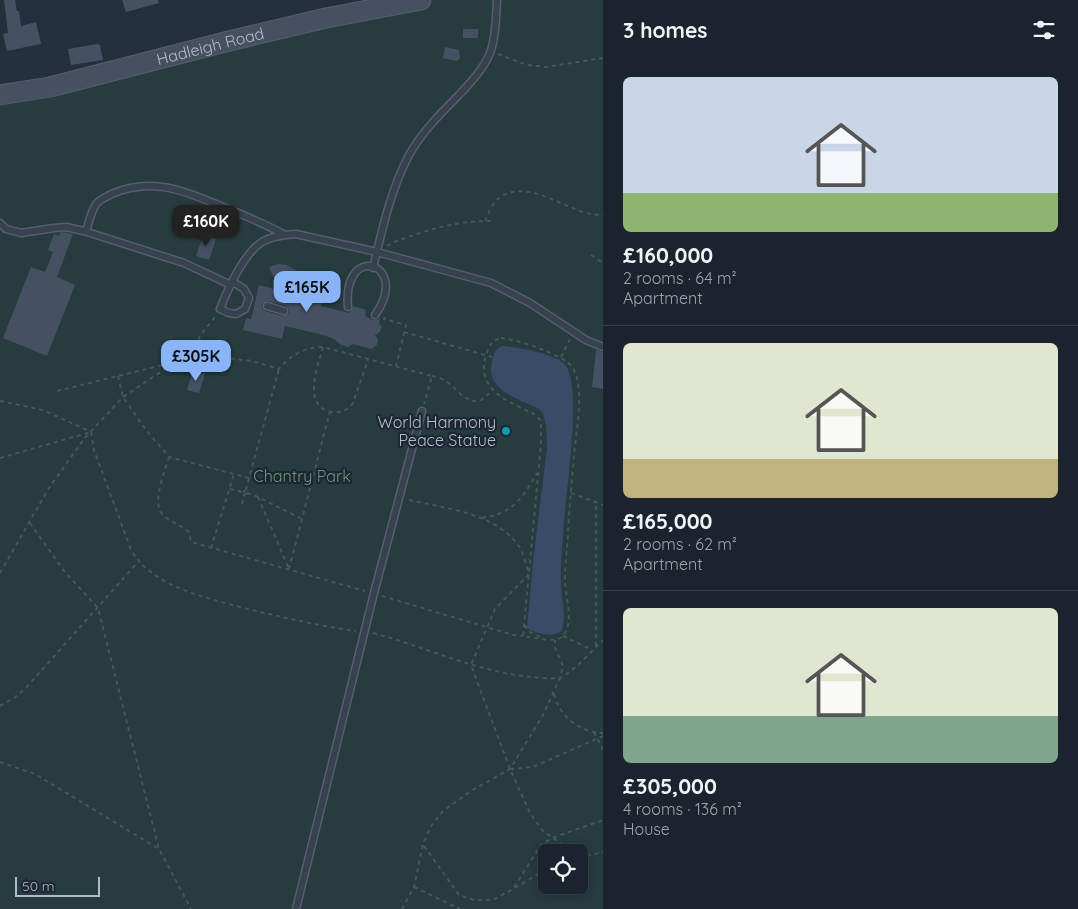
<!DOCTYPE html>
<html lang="en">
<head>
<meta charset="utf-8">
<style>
  body { margin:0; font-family:Quicksand,sans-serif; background:#282f3a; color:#f1f3f6; height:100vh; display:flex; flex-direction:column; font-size:19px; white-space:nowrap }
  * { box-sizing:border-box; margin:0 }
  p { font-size:16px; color:#a0a4aa }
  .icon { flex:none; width:28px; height:28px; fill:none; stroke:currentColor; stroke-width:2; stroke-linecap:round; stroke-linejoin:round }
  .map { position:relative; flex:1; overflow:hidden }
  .details { display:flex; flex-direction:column; background:#1b232e; width:475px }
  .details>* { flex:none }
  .tools { position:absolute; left:538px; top:844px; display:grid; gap:10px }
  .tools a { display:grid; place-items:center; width:50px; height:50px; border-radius:8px; background:#1b232e; box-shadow:0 2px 12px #0003,0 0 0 1px #39404a; font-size:25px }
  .scale { position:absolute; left:15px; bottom:12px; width:85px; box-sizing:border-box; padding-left:5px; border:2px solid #b4bcc9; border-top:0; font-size:14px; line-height:18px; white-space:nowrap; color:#b4bcc9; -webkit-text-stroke:4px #1d2633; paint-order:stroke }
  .price { position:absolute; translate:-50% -42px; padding:0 11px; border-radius:10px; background:#8ab4f8; color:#111; font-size:16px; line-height:32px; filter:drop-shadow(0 1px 2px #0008) }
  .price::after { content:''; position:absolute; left:50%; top:30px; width:15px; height:11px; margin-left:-8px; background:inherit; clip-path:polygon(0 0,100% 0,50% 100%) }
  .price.current { background:#222; color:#fff }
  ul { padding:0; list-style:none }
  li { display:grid; align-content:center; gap:10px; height:265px; padding:0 20px }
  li+li { border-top:1px solid #39404a }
  li span { display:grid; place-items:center; height:155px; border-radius:8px; color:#555 }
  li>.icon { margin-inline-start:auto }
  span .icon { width:90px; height:90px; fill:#fffc; stroke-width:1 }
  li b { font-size:21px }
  h2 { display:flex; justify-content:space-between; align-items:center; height:60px; padding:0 20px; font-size:21px }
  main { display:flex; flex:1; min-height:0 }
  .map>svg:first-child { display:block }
  .green { fill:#263c3f; fill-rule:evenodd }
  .water { fill:#394c67 }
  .building { fill:#455162; fill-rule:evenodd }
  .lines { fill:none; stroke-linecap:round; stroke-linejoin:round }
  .lane-casing { stroke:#565f6c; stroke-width:9 }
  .secondary-casing { stroke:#565f6c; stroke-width:21 }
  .path { stroke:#44595c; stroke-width:2; stroke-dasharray:4 4; stroke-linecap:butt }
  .lane { stroke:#38414e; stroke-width:6 }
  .secondary { stroke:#465061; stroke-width:19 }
  .culture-dot { fill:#0f9aa8; stroke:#1d2633; stroke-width:2 }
  .labels { text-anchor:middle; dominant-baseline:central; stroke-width:4.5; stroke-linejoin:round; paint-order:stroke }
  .street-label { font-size:16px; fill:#b4bcc9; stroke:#1d2633 }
  .poi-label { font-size:16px; fill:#b4bcc9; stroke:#1d2633; text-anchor:end }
  .park-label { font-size:16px; fill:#6b9a76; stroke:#1d2633 }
</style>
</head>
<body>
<main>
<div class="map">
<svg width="603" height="909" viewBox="0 0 603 909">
  <rect width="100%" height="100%" fill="#242f3e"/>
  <path class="green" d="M 421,0 L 603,0 L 603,909 L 0,909 L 0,100 ZM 546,852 L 579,852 L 579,885 L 546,885 Z"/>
  <path class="water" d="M 502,346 C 516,347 558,354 566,366 C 583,391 564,502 563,536 C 562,552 560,570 561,586 C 562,603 566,613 562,631 C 551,638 538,634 527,628 L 533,562 L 547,448 L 546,425 L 543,413 L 539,409 C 518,398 485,391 492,362 C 493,355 495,349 502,346 Z"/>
  <path class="building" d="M 4,0 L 15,0 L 17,11 L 19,11 L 21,26 L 36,22 L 41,44 L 7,51 L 3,34 L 8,33 Z
    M 122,0 L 158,0 L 159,3 L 126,12 Z
    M 463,29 L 478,29 L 478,38 L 463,38 Z
    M 97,44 L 100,45 L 103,60 L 71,65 L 68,49 Z
    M 445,47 L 459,50 L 460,58 L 457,61 L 443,58 Z
    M 60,232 L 73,234 L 57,277 L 75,285 L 47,356 L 3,338 L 31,267 L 45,272 L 53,252 L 48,250 L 54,234 L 59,236 Z
    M 203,235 L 216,239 L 209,260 L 196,256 Z
    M 278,264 L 286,265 L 309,277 L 305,282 L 311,283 L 310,295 L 323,299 L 321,306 L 349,313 L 353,306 L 366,310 L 365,316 L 373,320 L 380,319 L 379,323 L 382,327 L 380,332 L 375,335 L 378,340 L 377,345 L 371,349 L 353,344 L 348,347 L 341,345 L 334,339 L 323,335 L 285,326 L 282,339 L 243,330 L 246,318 L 251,319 L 259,285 L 279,290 L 269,267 ZM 268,301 L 286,306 L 289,309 L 289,313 L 283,316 L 265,311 L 262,308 L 262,304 Z
    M 596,350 L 603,352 L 603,389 L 592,387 Z
    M 193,370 L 205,374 L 199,393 L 187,390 Z"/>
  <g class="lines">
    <g class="lane-casing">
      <path id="lane" d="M 0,223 L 6,229 L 21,233 L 54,228 L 66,227 L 84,231 L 184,263 L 231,285
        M 86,231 C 89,223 91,210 97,203 C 102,198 108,196 114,193 C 153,177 185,191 221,206 C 243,215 264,223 285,235
        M 373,268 C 382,230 391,189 409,155 C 422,132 440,114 458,96 C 470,83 483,70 490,53 C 496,37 496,17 497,0
        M 233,282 L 244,289 L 249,298 L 245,309 L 236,314 L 229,313 L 220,309 C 228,289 243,254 262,242 C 272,236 285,235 296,234 L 377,252 L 491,283 L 530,303 L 586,340 L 603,347
        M 267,306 L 284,311
        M 348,307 C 342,241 412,263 375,315
        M 296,909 L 374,593 L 422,411"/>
    </g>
    <g class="secondary-casing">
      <g id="secondary">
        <path id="s1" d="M 0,95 L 50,87 L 229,41 L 326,18 L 421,0"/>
      </g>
    </g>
    <path class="path" d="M 498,54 L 527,65 L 546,67 L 603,58
      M 485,221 C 489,212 493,201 502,196 C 527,182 557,203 580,211 C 588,214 595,215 603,215
      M 387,246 L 394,242 C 430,229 454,221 493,221
      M 591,255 L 603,263
      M 385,317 L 384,319 L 406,325 L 396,366
      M 404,332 L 492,357
      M 501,338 C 516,339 565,355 573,368 C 585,390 576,431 574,455 C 572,482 569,508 568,535 C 567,550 565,565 565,580 C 565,597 575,621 563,636 C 557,644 532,637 523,636 L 541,444 L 541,421 L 536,415 C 511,402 475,392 486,355 C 489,346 492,340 501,338 Z
      M 323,347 C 318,367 301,406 332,412 C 341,413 348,410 353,403 L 368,360
      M 191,354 L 200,336 L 215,317
      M 561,357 L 570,339
      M 118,376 L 123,397 L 146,430 L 169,457 L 249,478 L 279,369
      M 432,376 C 437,377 443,379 447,382 C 459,390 464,403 480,401 L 492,391
      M 57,391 L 171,363
      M 0,401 L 43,410 L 91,432
      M 91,432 L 94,450 L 131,550 C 137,559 142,566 151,572 C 176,591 207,598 236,606 C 276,616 315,625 356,631
      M 169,457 C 165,471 151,503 163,515 C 170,522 181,525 189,532 L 191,542 L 365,591
      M 0,458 L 91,432
      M 230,489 L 243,492 L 244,495 L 247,493 L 246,490 L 243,492
      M 246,490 L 249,478
      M 247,493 L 258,497 L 302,519
      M 571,493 L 603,505
      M 258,497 L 289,569
      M 409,500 C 444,508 495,513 518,545 C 524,553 526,565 529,574 L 495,609 L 471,665 L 510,769 L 530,813 L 543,831 L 566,847 L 578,852
      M 242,504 L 244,495
      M 482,518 C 512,514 523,498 537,473
      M 30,523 L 64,571 L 98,608 L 159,849 L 191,909
      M 211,548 L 234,474
      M 289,569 L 330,411
      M 0,573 L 49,488 L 84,439 L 123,397 L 174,363 L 191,354 L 252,361 L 279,369 C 290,355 305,347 323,347 L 432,376 L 424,404
      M 382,596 L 513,635 L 523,636
      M 525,625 L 528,631 L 540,637
      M 373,633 C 426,647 477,672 532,677 C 540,678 551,679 559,678 C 569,676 595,648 603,640
      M 563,636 L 592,650
      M 596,646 L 596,501
      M 554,694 C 560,717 579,732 603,733
      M 0,706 L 15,697 L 25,689 L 138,562
      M 594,732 L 603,750
      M 0,762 L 35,774 L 159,849
      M 510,769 L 533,767 L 603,736
      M 424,846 L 459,895 L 474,900 L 493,900 L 513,889 L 541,845 L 552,838 L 603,820
      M 579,858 L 603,852
      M 414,887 L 460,909
      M 515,888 L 546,869
      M 402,909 L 414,887 L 423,844 L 431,826 L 443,811 L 471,791 L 510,769 L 543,715 L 560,678 L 563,666 L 555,648 L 555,640"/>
    <use href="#lane" class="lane"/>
    <use href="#secondary" class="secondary"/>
  </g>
  <circle class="culture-dot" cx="506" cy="431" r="5"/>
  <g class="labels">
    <g class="street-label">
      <text stroke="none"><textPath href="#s1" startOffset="216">Hadleigh Road</textPath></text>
    </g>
    <g class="poi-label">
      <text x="496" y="422">World Harmony<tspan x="496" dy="18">Peace Statue</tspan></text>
    </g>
    <g class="park-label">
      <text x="302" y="476">Chantry Park</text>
    </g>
  </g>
</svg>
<div class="tools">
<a><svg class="icon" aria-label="locate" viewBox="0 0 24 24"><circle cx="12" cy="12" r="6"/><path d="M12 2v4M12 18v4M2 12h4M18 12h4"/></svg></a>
</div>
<div class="scale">50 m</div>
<b class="price current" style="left:206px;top:247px">£160K</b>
<b class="price" style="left:307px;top:313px">£165K</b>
<b class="price" style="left:196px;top:382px">£305K</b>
</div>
<section class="details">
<h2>3 homes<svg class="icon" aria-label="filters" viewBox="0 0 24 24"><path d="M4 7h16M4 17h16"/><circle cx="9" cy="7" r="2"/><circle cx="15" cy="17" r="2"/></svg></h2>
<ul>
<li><span style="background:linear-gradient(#c9d6e8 75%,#8fb573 0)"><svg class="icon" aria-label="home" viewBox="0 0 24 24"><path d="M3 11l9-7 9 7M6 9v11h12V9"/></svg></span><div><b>£160,000</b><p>2 rooms · 64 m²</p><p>Apartment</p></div></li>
<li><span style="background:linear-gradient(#dfe7d0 75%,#c2b280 0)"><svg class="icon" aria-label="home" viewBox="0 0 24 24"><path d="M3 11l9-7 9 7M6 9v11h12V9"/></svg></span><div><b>£165,000</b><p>2 rooms · 62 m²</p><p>Apartment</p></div></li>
<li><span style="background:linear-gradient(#dfe7d0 70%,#7fa58c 0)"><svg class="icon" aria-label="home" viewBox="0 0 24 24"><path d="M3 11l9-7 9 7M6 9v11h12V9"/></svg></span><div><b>£305,000</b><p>4 rooms · 136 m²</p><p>House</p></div></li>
</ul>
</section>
</main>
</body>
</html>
